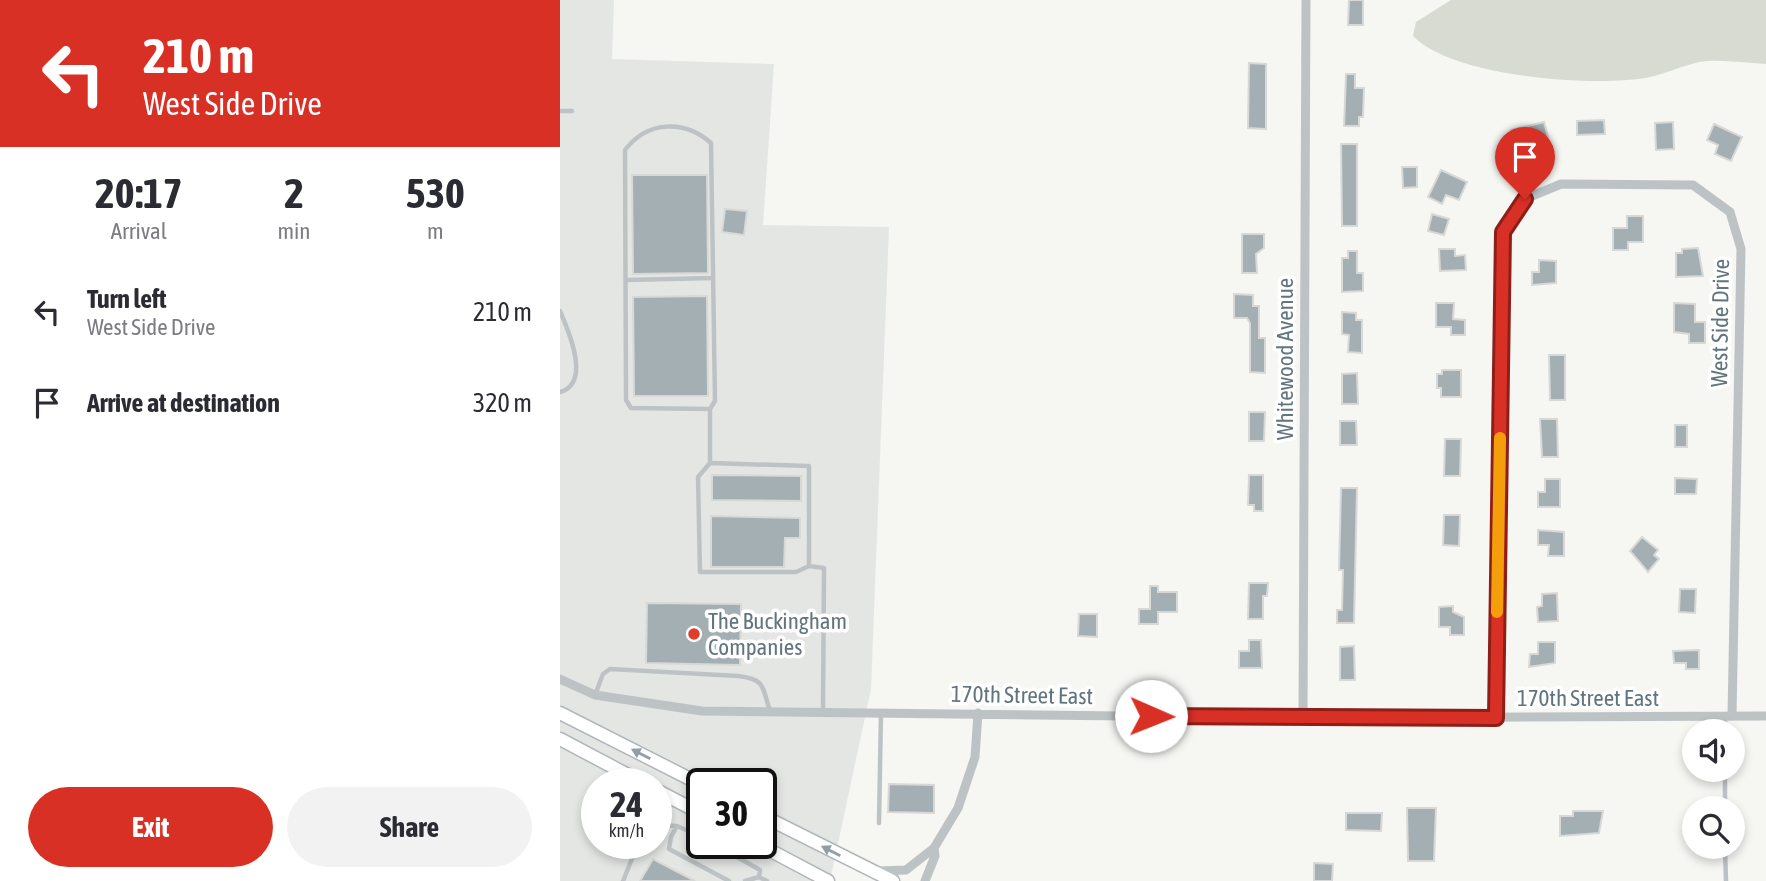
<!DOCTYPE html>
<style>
body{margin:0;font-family:"Asap Condensed",sans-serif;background:#f2f2f3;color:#2b2b33;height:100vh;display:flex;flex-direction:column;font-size:26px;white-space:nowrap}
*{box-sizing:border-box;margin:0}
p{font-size:23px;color:#7c7c81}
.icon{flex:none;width:38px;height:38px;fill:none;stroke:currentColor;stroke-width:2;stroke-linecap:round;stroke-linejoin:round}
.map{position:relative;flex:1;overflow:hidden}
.details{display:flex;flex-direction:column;background:#fff;width:560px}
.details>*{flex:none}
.guide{background:#d93025;color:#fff;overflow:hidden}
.fabs{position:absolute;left:1122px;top:719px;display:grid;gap:14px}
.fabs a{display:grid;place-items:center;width:63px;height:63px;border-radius:50%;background:#fff;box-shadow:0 4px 10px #0003;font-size:35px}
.speed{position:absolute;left:21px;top:768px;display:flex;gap:14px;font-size:35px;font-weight:700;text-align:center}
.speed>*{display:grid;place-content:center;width:91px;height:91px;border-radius:50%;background:#fff;box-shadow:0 4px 10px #0003;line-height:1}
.speed small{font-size:18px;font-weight:400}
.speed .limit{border:4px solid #111;border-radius:10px;background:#fff;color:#111}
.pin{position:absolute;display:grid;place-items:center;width:60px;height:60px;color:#fff;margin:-72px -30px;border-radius:50% 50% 50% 0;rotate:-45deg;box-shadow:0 0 7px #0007}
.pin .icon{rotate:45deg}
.me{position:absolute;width:77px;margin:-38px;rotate:91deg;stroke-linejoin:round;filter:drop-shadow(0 0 5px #0008)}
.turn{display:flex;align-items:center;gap:24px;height:147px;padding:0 28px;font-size:32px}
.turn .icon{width:91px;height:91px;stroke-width:2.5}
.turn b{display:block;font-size:49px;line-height:60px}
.eta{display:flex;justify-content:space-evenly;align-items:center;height:119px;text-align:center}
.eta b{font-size:42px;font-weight:700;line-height:49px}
.action{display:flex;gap:14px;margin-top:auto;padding:14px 28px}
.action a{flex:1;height:80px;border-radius:42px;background:#d93025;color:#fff;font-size:28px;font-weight:700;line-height:80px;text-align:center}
.action a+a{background:#f2f2f3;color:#2b2b33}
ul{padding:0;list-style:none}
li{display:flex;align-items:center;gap:21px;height:91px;padding:0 28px}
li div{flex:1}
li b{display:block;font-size:26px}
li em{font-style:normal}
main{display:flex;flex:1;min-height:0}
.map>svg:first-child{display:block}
</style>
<main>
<section class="details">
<div class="guide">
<div class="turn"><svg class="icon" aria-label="left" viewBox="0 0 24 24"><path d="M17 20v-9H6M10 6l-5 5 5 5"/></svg><div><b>210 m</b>West Side Drive</div></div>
</div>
<div class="eta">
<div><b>20:17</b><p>Arrival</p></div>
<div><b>2</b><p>min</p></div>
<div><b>530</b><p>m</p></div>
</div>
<ul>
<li><svg class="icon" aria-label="left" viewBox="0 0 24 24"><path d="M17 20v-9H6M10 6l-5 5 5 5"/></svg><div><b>Turn left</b><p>West Side Drive</p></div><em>210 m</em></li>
<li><svg class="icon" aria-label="arrive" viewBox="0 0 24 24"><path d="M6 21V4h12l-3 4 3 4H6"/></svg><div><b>Arrive at destination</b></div><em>320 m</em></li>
</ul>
<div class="action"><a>Exit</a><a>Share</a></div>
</section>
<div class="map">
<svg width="1206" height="881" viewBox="0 0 1206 881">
<rect width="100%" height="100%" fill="#f6f6f3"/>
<!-- built -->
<path fill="#e4e6e4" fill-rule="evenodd" d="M 0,0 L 54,0 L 52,59 L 214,64 L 203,225 L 329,227 L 311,689 L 270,881 L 0,881 ZM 37,784 L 96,784 L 96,844 L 37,844 ZM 142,784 L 201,784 L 201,844 L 142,844 Z"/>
<!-- green -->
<path fill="#d7dbd2" d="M 891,0 L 1206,0 L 1206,64 C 1187,63 1166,60 1147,61 C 1127,63 1109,73 1090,77 C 1036,88 892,77 853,36 L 856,22 Z"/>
<!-- building -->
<path fill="#a4afb3" stroke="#d8d8d6" stroke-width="2" d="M 789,0 L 803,0 L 803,25 L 788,25 Z
M 689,63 L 706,64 L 706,129 L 688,128 Z
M 786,74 L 795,74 L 795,88 L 804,88 L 803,117 L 799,117 L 799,126 L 784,126 Z
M 1044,120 L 1045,134 L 1017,135 L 1017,121 Z
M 984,122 L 988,137 L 970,141 L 972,150 L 957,153 L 951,130 Z
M 1113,122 L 1114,149 L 1096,150 L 1095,123 Z
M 1154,124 L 1182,137 L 1171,161 L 1155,154 L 1158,145 L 1147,140 Z
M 781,144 L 797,144 L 797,226 L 782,226 Z
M 842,167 L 857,167 L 857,187 L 843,188 Z
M 881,170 L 907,182 L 899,200 L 886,195 L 882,204 L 868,197 Z
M 72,175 L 147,175 L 148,273 L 73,274 Z
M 165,209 L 187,211 L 184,235 L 162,232 Z
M 872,214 L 889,219 L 884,235 L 868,231 Z
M 1067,216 L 1083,216 L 1083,242 L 1068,242 L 1068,250 L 1053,250 L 1053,228 L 1067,228 Z
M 682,234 L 704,234 L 704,248 L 696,254 L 697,273 L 682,273 Z
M 1138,248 L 1143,276 L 1116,277 L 1116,253 L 1122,253 L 1122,249 Z
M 879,249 L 895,249 L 895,256 L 905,255 L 906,270 L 880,271 Z
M 788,251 L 797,251 L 797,273 L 803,273 L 803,291 L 782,292 L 782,258 L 788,258 Z
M 979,260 L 996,261 L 996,283 L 972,285 L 972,272 L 979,272 Z
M 674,294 L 693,295 L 693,306 L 699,306 L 699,338 L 705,338 L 705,373 L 690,372 L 690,323 L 687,318 L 674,318 Z
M 147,296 L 148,396 L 74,396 L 73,297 Z
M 876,303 L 894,303 L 893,319 L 905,320 L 905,335 L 891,335 L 891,327 L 876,327 Z
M 1114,303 L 1135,304 L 1135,322 L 1145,322 L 1145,343 L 1129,343 L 1129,334 L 1114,332 Z
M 782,312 L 796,313 L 796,320 L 802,320 L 802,353 L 788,352 L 789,335 L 782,334 Z
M 989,355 L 1005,355 L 1005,400 L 990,400 Z
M 882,370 L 901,370 L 901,397 L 881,397 L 881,388 L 877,388 L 877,374 L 882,374 Z
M 797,373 L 798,404 L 782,404 L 782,374 Z
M 689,412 L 705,412 L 704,441 L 689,441 Z
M 980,419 L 997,419 L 998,457 L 982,457 Z
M 780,421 L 796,421 L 797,445 L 780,445 Z
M 1115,425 L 1127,425 L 1127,447 L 1115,447 Z
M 885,439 L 901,439 L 900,476 L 884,476 Z
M 152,475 L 241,476 L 241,501 L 152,500 Z
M 689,475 L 703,475 L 703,511 L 694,511 L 694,505 L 688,505 Z
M 1115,478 L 1137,479 L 1136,494 L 1115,494 Z
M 985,479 L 1000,479 L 1000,507 L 978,507 L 978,492 L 985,492 Z
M 781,488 L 797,488 L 794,623 L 777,623 L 777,610 L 782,610 L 783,570 L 779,570 Z
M 884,515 L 900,515 L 899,546 L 883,545 Z
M 151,516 L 240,518 L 240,538 L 225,538 L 224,567 L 151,567 Z
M 978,530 L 1004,532 L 1004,556 L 988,556 L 989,545 L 978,545 Z
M 1082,537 L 1098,550 L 1094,555 L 1099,559 L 1088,572 L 1070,551 Z
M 689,583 L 708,583 L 707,596 L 703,596 L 703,619 L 688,619 Z
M 590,586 L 598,586 L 598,592 L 617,592 L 617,612 L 598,612 L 598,624 L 579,624 L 579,609 L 590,609 Z
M 1120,589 L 1136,589 L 1135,613 L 1119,612 Z
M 997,593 L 998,621 L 978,622 L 977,607 L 982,606 L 982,594 Z
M 87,603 L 181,604 L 180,665 L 86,663 Z
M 893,606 L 893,612 L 904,617 L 904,635 L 890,635 L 890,627 L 879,627 L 879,607 Z
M 519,614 L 537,614 L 537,637 L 518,636 Z
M 689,640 L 701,640 L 702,668 L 679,668 L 679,651 L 689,651 Z
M 978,642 L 995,642 L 995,663 L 969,667 L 970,654 L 978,654 Z
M 794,646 L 795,680 L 780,680 L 780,647 Z
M 1139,650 L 1139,669 L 1126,669 L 1126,663 L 1114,663 L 1113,651 Z
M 329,784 L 374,785 L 374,813 L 328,812 Z
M 847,808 L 876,808 L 874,861 L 848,861 Z
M 1013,811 L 1043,811 L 1039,833 L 1000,836 L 1000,816 L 1013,816 Z
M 786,813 L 822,813 L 821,831 L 786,830 Z
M 93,859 L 135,881 L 80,881 Z
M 754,863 L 773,864 L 772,881 L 754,881 Z"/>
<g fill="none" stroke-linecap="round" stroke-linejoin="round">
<!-- secondary casing -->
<g stroke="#b0b7ba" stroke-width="15">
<path id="secondary" d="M 0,713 L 142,785
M 0,739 L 85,784
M 96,790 L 142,814
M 201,815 L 333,881
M 198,844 L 268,881"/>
</g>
<!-- lane -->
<path stroke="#bdc3c5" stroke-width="4.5" d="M 0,111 L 12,111
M 66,280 L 153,278
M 0,311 C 8,330 32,383 0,392
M 150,409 L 71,408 L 66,400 L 65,150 C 87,121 124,119 151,143 L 155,401 L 150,409 L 150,463 L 249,466 L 249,566 L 264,568 L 263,710
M 150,463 L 138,477 L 140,572 L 236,572 L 249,566
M 35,695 L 43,674 L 50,669 L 178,676 C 205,679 202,686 210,711
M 1165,732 L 1165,717
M 1165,808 L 1165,770
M 319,823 L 321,712
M 96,825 L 117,826
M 142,837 L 117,826 L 111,837 L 109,849 L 169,881
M 154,844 L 200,870 L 199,877
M 1165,847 L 1166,881
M 63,881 L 78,844
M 185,881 L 199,877 L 207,881"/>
<!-- street -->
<path stroke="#bdc3c5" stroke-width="9" d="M 0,679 L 35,695 L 142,711 L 743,718 L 1206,716
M 743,718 L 746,0
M 936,718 L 943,232 L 965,199 L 1001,184 L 1133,185 L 1170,212 L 1181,249 L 1172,716
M 318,871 L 346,870 L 374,848 L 398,808 L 415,757 L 418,713
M 365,881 L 375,856 L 374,848"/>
<!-- secondary -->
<use href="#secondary" stroke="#fff" stroke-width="12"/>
</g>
<!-- one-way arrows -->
<defs><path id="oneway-solid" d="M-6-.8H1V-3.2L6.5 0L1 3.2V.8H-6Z" transform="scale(1.75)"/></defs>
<g fill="#919ea4">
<use href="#oneway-solid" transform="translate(81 754) rotate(-153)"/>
<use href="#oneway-solid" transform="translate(271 851) rotate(-153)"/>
</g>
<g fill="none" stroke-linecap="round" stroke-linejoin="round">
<!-- route casing -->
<g stroke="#8d1f18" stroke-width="18">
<path id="route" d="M 591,716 L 936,718 L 943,232 L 965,199"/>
</g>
<!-- route -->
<use href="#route" stroke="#d93025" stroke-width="12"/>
<!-- slow -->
<path stroke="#f59e0b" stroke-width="12" d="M 937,612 L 940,438"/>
</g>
<!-- markers -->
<circle fill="#de3e2c" stroke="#fff" stroke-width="2.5" cx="134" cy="634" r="7"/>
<g text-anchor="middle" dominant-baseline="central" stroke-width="7" stroke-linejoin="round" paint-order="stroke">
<!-- street labels -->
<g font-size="23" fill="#62757d" stroke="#fff">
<text transform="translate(1160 323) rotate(-89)">West Side Drive</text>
<text transform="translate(725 359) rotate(-90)">Whitewood Avenue</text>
<text transform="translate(462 695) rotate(1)">170th Street East</text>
<text x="1028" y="698">170th Street East</text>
</g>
<!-- poi labels -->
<g font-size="23" fill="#62757d" stroke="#fff" text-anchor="start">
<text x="148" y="621">The Buckingham<tspan x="148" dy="26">Companies</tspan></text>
</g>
</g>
</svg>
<div class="fabs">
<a><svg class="icon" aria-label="sound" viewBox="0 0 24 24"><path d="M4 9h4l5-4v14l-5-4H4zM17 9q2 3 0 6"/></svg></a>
<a><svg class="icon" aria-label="search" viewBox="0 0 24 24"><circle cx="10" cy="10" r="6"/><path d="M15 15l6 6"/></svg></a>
</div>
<div class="speed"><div>24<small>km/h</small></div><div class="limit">30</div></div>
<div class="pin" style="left:965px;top:199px;background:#d93025"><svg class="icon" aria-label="arrive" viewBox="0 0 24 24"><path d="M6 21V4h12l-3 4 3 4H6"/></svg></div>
<svg class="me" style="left:591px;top:716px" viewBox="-20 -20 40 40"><circle r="19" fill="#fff"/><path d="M0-13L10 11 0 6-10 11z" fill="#d93025"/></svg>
</div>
</main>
